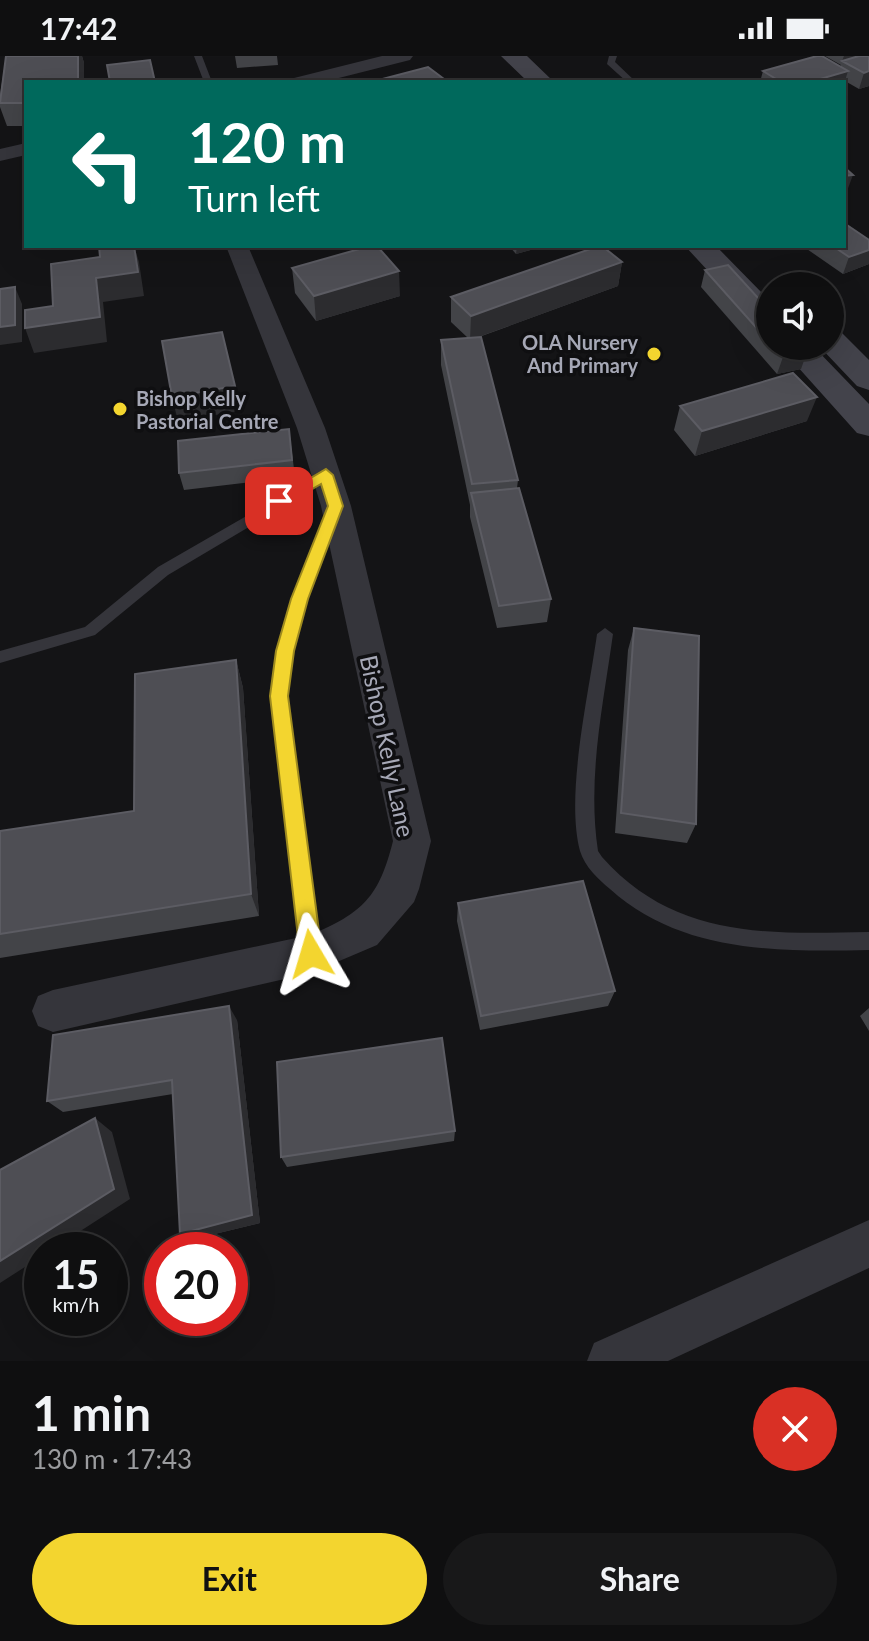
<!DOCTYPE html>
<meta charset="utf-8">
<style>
body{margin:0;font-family:Lato,sans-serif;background:#181819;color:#f1f3f6;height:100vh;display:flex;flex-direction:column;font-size:30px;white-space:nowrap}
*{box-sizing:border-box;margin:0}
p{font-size:26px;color:#9b9c9f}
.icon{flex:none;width:44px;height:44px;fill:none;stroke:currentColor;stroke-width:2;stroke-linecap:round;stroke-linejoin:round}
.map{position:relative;height:1305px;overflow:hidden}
.side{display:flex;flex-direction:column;background:#0f0f10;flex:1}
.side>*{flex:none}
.top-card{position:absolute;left:24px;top:24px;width:822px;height:168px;border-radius:0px;box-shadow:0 8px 32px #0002,0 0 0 2px #2f2f30;background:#00695c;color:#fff;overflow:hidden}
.fabs{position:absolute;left:756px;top:216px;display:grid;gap:16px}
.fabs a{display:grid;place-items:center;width:88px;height:88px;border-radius:50%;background:#0f0f10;box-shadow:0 8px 32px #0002,0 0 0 2px #2f2f30;font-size:40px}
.speed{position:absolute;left:24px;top:1176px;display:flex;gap:16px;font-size:40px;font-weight:700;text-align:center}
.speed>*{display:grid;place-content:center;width:104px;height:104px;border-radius:50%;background:#0f0f10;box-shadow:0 8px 32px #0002,0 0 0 2px #2f2f30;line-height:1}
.speed small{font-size:20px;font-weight:400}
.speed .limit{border:12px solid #d22;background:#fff;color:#111}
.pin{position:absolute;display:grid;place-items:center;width:68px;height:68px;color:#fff;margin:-34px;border-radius:16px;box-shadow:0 4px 12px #0006}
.me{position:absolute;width:88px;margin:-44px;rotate:353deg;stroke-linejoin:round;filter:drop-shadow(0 0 6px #0008)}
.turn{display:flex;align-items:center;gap:28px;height:168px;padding:0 32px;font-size:36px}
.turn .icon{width:104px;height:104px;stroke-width:2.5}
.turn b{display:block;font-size:56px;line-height:68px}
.round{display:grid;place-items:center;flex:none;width:84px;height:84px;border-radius:42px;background:#181819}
.summary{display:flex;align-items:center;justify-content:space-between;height:136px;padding:0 32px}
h1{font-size:48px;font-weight:700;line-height:60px}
.button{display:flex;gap:16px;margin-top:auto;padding:16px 32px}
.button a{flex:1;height:92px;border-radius:48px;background:#f3d52f;color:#111;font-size:32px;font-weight:700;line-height:92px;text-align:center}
.button a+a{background:#181819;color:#f1f3f6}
.status{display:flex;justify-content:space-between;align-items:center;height:56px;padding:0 40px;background:#0f0f10;direction:ltr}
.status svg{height:22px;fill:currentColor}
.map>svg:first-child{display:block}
</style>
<div class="status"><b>17:42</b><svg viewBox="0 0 49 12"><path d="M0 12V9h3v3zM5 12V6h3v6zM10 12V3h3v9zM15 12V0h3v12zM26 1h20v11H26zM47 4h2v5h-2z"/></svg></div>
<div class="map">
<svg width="869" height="1305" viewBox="0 0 869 1305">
<rect width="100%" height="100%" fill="#141416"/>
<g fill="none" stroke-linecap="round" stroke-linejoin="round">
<!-- lane -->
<path fill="#35353b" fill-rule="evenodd" d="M 194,0 L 202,0 L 212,26 L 204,26 Z
M 609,0 L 617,0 L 615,6 L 636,26 L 627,26 L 607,8 Z
M 326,414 L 333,419 L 331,422 L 168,519 L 95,579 L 0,607 L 0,595 L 85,571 L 158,511 Z
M 334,450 L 341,455 L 306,543 L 293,595 L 287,640 L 320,898 L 318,904 L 311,907 L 304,904 L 302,898 L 271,640 L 277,595 L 292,543 L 327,455 Z
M 605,572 L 613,578 C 603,650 587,722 598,795 L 602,801 C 675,883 767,878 869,876 L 869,894 C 778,896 681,897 610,833 C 598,823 585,811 580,795 C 565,739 589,637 597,578 Z"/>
<!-- street -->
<path fill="#35353b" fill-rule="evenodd" d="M 382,0 L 413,0 L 410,4 L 323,26 L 292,26 L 294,22 Z
M 26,87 L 26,99 L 0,105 L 0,93 Z
M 226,190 L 248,190 L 325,372 L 351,450 L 431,785 L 419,833 L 414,846 L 377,889 L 311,917 L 53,976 L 38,970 L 32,955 L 38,940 L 53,934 L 310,879 C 363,857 379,841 393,785 L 321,450 L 297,372 Z
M 869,1164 L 869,1212 L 668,1305 L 587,1305 L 594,1287 Z"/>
<!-- secondary -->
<path fill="#43434b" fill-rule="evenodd" d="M 501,0 L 527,0 L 554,26 L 528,26 Z
M 685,190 L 716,190 L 770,245 L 770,273 L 759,270 Z
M 830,273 L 841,276 L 869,304 L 869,334 L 857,330 L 819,290 L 830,290 Z
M 779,290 L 813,290 L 869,348 L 869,380 L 857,377 Z"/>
</g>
<!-- wall -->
<path fill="#434448" d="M 6,0 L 82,0 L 84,7 L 84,26 L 26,26 L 26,70 L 7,70 L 0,51 L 0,39 Z
M 235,0 L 277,0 L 278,9 L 237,12 Z
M 825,0 L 869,0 L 869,30 L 859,33 L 845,25 L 844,28 L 844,26 L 760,26 L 763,15 L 840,11 L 841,9 Z
M 869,184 L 869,208 L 843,218 L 804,191 L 804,190 L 844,190 Z
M 509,190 L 545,190 L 516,198 Z
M 622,206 L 618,230 L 479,281 L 518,424 L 517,432 L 551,543 L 547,566 L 497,572 L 470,461 L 470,449 L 441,309 L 441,284 L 468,282 L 451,266 L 451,241 Z
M 292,212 L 400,240 L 316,265 L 295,237 Z
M 705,214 L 770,255 L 770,290 L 802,290 L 807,296 L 801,313 L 777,318 L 701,231 Z
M 680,350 L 807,365 L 695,400 L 674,374 Z
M 289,373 L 295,421 L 184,434 L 179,417 Z
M 634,572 L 696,768 L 687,787 L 615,777 L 628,594 Z
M 236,604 L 243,632 L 259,860 L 0,902 L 0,775 L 134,755 Z
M 458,847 L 615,935 L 608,950 L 480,974 L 457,865 Z
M 869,952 L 869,975 L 860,960 Z
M 237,964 L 260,1167 L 190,1184 L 180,1178 L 173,1038 L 63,1056 L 47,1045 Z
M 455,1075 L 454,1085 L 287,1111 L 281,1101 Z"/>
<!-- shaded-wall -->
<path fill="#2c2c2f" d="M 78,0 L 82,0 L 84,7 L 84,26 L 78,26 Z
M 844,0 L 869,0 L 842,5 Z
M 848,15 L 844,28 L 844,26 L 810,26 Z
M 869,15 L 869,30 L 859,33 L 864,17 Z
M 853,119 L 847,135 L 844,136 L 844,120 Z
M 134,190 L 139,206 L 144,240 L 103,246 L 107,286 L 34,297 L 25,272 L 96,222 Z
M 517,190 L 545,190 L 516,198 Z
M 869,194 L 869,208 L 843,218 L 849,201 Z
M 622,206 L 618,230 L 470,284 L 471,260 Z
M 399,215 L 400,240 L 316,265 L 314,240 Z
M 15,231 L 22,248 L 22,286 L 0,289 L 0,271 Z
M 807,296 L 801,313 L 777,318 L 783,301 Z
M 235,330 L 240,355 L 178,365 L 172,341 Z
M 817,341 L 807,365 L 695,400 L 702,375 Z
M 236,604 L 243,632 L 259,860 L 251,838 Z
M 229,950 L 237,964 L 260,1167 L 190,1184 L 180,1178 Z
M 95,1062 L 112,1076 L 130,1143 L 51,1194 L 42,1194 L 42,1200 L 0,1227 L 0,1205 Z"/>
<!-- building -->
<path fill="#4e4e54" stroke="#5c5c63" stroke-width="2" d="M 6,0 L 78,0 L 78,26 L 26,26 L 26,47 L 0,47 Z
M 817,0 L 822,0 L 848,15 L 810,26 L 781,26 L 763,15 Z
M 859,0 L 869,0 L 869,15 L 864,17 L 842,5 Z
M 150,4 L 155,26 L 110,26 L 107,9 Z
M 428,11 L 448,26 L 371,26 Z
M 844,111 L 853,119 L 844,120 Z
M 844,167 L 869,184 L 869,194 L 849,201 L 833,190 L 844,190 Z
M 99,190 L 134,190 L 138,216 L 96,222 L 100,261 L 25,272 L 25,254 L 53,250 L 51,208 L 100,201 Z
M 370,190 L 377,190 L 399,215 L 314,240 L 292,212 Z
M 599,190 L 602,190 L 622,206 L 471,260 L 451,241 Z
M 728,209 L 770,255 L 770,287 L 705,214 Z
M 15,231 L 15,269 L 0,271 L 0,233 Z
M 222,276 L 235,330 L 172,341 L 162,285 Z
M 481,281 L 518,424 L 472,428 L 441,284 Z
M 773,290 L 802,290 L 807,296 L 783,301 Z
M 793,317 L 817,341 L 702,375 L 680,350 Z
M 289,373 L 292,404 L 179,417 L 178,385 Z
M 519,432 L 551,543 L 499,550 L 471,437 Z
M 634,572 L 699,580 L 696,768 L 621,757 Z
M 236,604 L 251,838 L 0,878 L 0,775 L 134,755 L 135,618 Z
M 583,825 L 615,935 L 481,960 L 458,847 Z
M 229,950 L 252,1159 L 180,1178 L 172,1024 L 47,1045 L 53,979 Z
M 442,982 L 455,1075 L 281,1101 L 277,1006 Z
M 95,1062 L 114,1133 L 0,1205 L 0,1114 Z"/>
<!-- route -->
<path fill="#f3d52f" stroke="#9e8a1f" stroke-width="2" d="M 326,413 L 333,419 L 343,450 L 308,543 L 294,595 L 288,640 L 322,898 L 319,906 L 311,909 L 303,906 L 300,898 L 270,640 L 276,595 L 291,543 L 328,450 L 321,428 L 285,449 L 274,449 L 272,445 Z"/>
<!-- markers -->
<g fill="#f3d52f" stroke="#0f0f11" stroke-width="3">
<circle cx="654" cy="298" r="8"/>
<circle cx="120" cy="353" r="8"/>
</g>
<g text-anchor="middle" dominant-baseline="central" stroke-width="7" stroke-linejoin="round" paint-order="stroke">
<!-- far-poi labels -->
<g font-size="20" font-weight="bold" fill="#a6a8b6" stroke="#0f0f11" text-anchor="end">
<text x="638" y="286">OLA Nursery<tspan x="638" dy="23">And Primary</tspan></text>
<text x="136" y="342" text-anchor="start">Bishop Kelly<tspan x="136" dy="23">Pastorial Centre</tspan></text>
</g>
<!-- street labels -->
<g font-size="24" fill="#a6a8b6" stroke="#0f0f11">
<text transform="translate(388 690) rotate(78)">Bishop Kelly Lane</text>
</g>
</g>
</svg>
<div class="fabs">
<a><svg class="icon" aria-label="sound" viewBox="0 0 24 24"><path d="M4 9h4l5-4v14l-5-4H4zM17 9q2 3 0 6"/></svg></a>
</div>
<div class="speed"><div>15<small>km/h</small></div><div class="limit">20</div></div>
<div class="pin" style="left:279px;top:445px;background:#d93025"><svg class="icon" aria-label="arrive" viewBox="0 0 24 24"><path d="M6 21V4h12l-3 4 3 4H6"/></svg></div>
<svg class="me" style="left:311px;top:898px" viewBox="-20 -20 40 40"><path d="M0-17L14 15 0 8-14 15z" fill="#f3d52f" stroke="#fff" stroke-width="4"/></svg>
<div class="top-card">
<div class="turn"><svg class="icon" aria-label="left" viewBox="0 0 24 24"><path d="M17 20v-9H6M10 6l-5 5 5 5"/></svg><div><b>120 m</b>Turn left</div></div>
</div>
</div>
<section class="side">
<div class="summary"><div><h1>1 min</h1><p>130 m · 17:43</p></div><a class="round" style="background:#d93025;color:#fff"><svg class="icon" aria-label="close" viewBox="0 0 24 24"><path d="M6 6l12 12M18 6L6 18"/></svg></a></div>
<div class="button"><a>Exit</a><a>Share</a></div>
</section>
